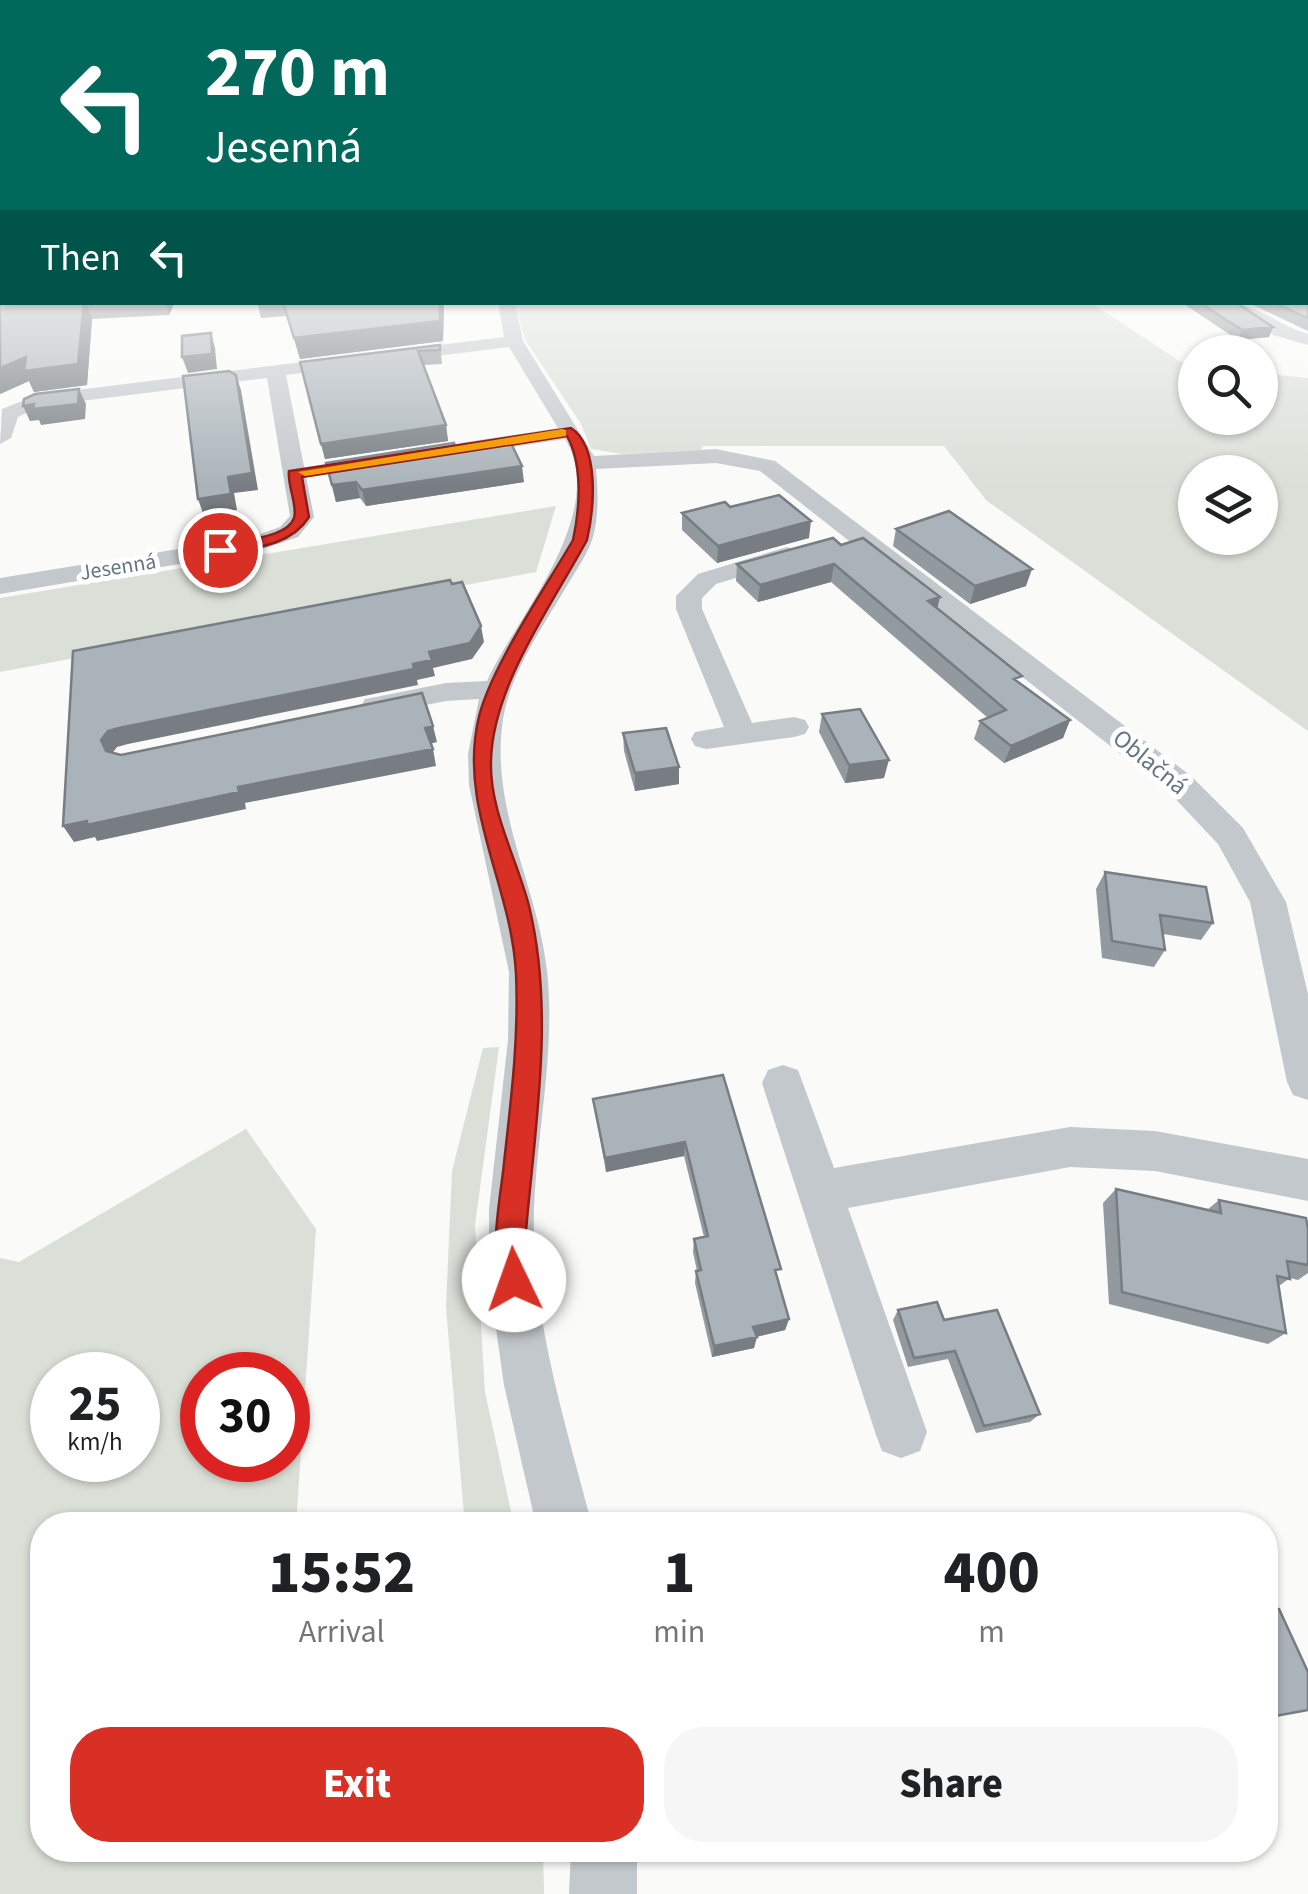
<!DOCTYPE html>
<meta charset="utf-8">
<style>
body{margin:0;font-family:"Source Sans 3",sans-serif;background:#f6f6f6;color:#202124;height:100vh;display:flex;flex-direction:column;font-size:38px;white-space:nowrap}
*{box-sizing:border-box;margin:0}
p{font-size:32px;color:#757577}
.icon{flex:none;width:55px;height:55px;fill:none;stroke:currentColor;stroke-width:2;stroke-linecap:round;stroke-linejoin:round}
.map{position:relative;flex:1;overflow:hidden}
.drawer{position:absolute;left:30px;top:1512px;width:1248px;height:350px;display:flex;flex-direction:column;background:#fff;border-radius:40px;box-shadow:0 2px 8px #0004}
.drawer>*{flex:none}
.guide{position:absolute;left:0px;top:0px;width:1310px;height:305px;box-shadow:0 2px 8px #0004;background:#00695c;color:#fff;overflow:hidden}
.tools{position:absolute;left:1178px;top:335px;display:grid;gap:20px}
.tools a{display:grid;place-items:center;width:100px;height:100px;border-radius:50%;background:#fff;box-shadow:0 2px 8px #0004;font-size:50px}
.speed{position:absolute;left:30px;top:1352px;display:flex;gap:20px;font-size:50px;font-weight:700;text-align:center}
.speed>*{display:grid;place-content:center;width:130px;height:130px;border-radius:50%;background:#fff;box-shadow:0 2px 8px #0004;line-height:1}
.speed small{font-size:25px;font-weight:400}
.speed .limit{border:15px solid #d22;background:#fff;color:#111}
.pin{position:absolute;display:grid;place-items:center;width:85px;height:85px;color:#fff;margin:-42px;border:5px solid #fff;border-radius:50%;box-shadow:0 2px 10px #0007}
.me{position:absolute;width:110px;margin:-55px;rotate:357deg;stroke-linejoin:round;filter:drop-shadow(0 0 8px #0008)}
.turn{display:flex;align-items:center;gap:35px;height:210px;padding:0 40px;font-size:45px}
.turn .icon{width:130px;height:130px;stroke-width:2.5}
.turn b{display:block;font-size:70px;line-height:85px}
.then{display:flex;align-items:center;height:95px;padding:0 40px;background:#0003;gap:20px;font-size:38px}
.eta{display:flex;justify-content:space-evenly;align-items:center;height:170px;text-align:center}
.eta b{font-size:60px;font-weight:800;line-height:70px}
.action{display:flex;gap:20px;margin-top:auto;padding:20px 40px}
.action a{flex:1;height:115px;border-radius:40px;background:#d93025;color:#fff;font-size:40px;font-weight:800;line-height:115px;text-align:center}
.action a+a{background:#f6f6f6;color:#202124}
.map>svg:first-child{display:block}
</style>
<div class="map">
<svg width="1308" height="1894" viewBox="0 0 1308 1894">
<rect width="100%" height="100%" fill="#fafaf8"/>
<!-- green -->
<path fill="#dadfd7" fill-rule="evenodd" d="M 515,303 L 1091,303 L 1184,364 L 1195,365 L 1195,418 L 1260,418 L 1260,373 L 1308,378 L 1308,731 L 986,500 L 944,446 L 703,446 L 701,450 L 622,454 L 591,449 L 581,424 L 525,340 ZM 1195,472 L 1260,472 L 1260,538 L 1195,538 Z
M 556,506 L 536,572 L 0,672 L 0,598 Z
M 499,1047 L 475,1225 L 485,1392 L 514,1525 L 465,1525 L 446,1308 L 452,1171 L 483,1048 Z
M 246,1129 L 316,1229 L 296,1525 L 42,1525 L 42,1850 L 543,1850 L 544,1894 L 0,1894 L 0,1258 L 19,1262 ZM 138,1375 L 138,1460 L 52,1460 L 52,1375 ZM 288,1375 L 288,1460 L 202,1460 L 202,1375 Z"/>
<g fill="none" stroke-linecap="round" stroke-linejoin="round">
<!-- minor -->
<path fill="#c3c8cc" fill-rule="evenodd" d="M 498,302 L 515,302 L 523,341 L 594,456 L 716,449 L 775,461 L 1191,776 L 1243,828 L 1286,902 L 1308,994 L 1308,1100 L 1293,1095 L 1287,1082 L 1250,902 L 1218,844 L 1169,792 L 760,471 L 716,463 L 596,469 C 598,491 599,515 593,537 C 588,553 577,569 568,584 C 543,627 507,676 502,727 C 492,813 538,888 547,971 C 557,1062 531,1152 534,1243 C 538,1339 568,1433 592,1525 L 536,1525 L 504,1385 L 489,1279 L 489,1209 L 508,1040 L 509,972 L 469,785 L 468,754 L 479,699 L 446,701 L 376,715 L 365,713 L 361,706 L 365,699 L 376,697 L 446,683 L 487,681 C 516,617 610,513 565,439 L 460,455 L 449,449 L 460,443 L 558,428 L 509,347 L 286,375 L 314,517 L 298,537 L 257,551 L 0,594 L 0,578 L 252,537 L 280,527 L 290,516 L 267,378 L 41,406 L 18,417 L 11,438 L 0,444 L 2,409 L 37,395 L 504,337 Z
M 1222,302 C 1254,302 1278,325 1308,334 L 1308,345 L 1273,335 Z
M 787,547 L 796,550 L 800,555 L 796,560 L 716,584 L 702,598 L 702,609 L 752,723 L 794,717 L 805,720 L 809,727 L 805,734 L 794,737 L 706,749 L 695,746 L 691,739 L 695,732 L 724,727 L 676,609 L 676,596 L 698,574 Z
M 783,1065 L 798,1070 L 834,1168 L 1070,1127 L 1155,1131 L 1308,1159 L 1308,1201 L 1155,1171 L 1070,1167 L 848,1208 L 927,1432 L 920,1451 L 901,1458 L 882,1451 L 875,1432 L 762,1083 L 768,1070 Z
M 571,1850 L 637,1850 L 637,1894 L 569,1894 Z"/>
</g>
<!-- wall -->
<path fill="#929a9f" d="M 0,223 L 2,302 L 175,302 L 169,315 L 92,319 L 87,385 L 34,392 L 29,381 L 0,394 Z
M 1308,294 L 1308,331 L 1247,302 L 1308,302 Z
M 257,302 L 444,302 L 443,341 L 300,359 L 287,316 L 261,318 Z
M 1181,302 L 1235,302 L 1273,327 L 1269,337 L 1238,340 Z
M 440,345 L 442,364 L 424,365 L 446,425 L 448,441 L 325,459 L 300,362 Z
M 455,446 L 524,482 L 366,506 L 360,498 L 336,502 L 326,463 Z
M 730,507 L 809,538 L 717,563 L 682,530 L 682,513 Z
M 896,529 L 1026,586 L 970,604 L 893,546 Z
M 841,545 L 937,608 L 1020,683 L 1070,720 L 1063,738 L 1004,763 L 974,739 L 980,721 L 988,718 L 831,582 L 758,602 L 736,581 L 737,564 Z
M 822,714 L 884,778 L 845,783 L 819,732 Z
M 623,733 L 679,784 L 635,791 L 624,751 Z
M 1105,872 L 1213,923 L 1201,940 L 1163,934 L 1165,950 L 1154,967 L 1102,958 L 1096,889 Z
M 723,1075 L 789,1319 L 785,1330 L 756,1337 L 754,1348 L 712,1357 L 695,1283 L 696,1271 L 697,1271 L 693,1252 L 694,1239 L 704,1237 L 684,1156 L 606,1172 L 593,1099 Z
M 1116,1189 L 1207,1210 L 1219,1200 L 1308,1228 L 1308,1273 L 1298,1280 L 1290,1278 L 1279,1286 L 1286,1333 L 1268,1344 L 1109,1304 L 1103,1203 Z
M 898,1310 L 944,1320 L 1040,1414 L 1030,1422 L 976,1433 L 948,1359 L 908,1367 L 893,1320 Z"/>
<!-- shaded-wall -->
<path fill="#777d82" d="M 84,302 L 86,302 L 92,319 L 87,385 L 34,392 L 29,381 L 0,394 L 0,368 Z
M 165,302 L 175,302 L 169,315 Z
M 440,302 L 444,302 L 443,341 L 300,359 L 294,338 Z
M 1273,327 L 1269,337 L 1238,340 L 1242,330 Z
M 211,333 L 215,348 L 217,369 L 188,373 L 182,357 Z
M 236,375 L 241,390 L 258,490 L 234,493 L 237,510 L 204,516 L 198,499 L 228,477 Z
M 79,389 L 86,404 L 85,419 L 41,425 L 39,420 L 30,421 L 23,406 Z
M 446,425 L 448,441 L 325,459 L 321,444 Z
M 522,466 L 524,482 L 366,506 L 362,490 Z
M 356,482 L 360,498 L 336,502 L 332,485 Z
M 811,521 L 809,538 L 717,563 L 718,546 Z
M 834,564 L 831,582 L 758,602 L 760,585 Z
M 1032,569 L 1026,586 L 970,604 L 975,586 Z
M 940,597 L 936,614 L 928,601 Z
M 481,626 L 484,642 L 472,659 L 433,668 L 435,676 L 417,680 L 418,685 L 128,744 L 117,747 L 110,756 L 115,767 L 101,740 L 108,731 L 413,664 L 429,652 Z
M 1070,720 L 1063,738 L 1004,763 L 1011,746 Z
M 433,726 L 437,742 L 429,744 L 425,728 Z
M 433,749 L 436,766 L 245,803 L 246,809 L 97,841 L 95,837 L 74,842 L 63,826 L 238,787 Z
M 889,760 L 884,778 L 845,783 L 849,765 Z
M 679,767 L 679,784 L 635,791 L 635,773 Z
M 685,1142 L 684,1156 L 606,1172 L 605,1158 Z
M 789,1319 L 785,1330 L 751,1338 L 753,1327 Z
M 757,1337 L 754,1348 L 712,1357 L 714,1346 Z"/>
<!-- building -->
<path fill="#aab3b9" stroke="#777d82" stroke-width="2.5" d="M 0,223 L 2,223 L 2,302 L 84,302 L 78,364 L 24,371 L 26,357 L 0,368 L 0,288 L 2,288 L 0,285 Z
M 1308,294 L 1308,318 L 1272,302 L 1308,302 Z
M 283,302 L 440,302 L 440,321 L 294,338 Z
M 1199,302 L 1235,302 L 1273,327 L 1242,330 Z
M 211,333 L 212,354 L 182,357 L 182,336 Z
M 440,345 L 440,350 L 418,351 L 446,425 L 321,444 L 300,362 Z
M 229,371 L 236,375 L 252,473 L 228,477 L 231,494 L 198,499 L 183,376 Z
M 79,389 L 78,404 L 33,409 L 34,404 L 23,406 L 24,399 L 35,394 Z
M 509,439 L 522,466 L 362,490 L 356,482 L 332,485 L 326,463 L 454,443 L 455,446 Z
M 779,495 L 811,521 L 718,546 L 682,513 L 725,502 L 730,507 Z
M 949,511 L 1032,569 L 975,586 L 896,529 Z
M 833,538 L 841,545 L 863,538 L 940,597 L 928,601 L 1022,676 L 1014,679 L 1070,720 L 1011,746 L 980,721 L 1006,710 L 834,564 L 760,585 L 737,564 Z
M 450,580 L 452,584 L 462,582 L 481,626 L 470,643 L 429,652 L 432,660 L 413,664 L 414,669 L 119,728 L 108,731 L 101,740 L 106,751 L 121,755 L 422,693 L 433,726 L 425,728 L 433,749 L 238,787 L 239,792 L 87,825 L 87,821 L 63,826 L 73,651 Z
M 860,709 L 889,760 L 849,765 L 822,714 Z
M 666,728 L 679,767 L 635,773 L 623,733 Z
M 1105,872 L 1206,887 L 1213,923 L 1160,915 L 1165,950 L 1112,941 Z
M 723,1075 L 781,1269 L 775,1270 L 789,1319 L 753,1327 L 757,1337 L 714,1346 L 696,1271 L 701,1270 L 694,1239 L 708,1236 L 685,1142 L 605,1158 L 593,1099 Z
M 1116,1189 L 1221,1213 L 1219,1200 L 1306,1218 L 1308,1228 L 1308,1265 L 1287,1261 L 1290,1279 L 1277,1276 L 1286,1333 L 1122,1292 Z
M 937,1302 L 944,1320 L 997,1310 L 1040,1414 L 984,1426 L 955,1351 L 914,1358 L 898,1310 Z
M 1279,1609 L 1308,1672 L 1308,1710 L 1265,1718 L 1265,1611 Z"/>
<!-- sky -->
<linearGradient id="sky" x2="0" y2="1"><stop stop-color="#96bcdc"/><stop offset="0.46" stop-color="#fdfdfc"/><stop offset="1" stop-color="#fdfdfc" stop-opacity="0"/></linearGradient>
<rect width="1308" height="487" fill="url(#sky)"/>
<!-- route -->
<path fill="#d93025" stroke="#8d1f18" stroke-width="2.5" d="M 571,428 C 600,447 594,509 587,540 C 552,605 493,685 491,760 C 489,810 517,859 529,906 C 555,1012 535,1125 526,1231 C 524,1251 532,1272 524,1291 L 514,1295 L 503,1291 C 488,1253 500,1203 504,1163 C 511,1100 519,1037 516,974 C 512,887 459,809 478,721 C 488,671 546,587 573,540 C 580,508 583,465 567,436 L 302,477 L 309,517 C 290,547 252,548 220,554 L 213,550 C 230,539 286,541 294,518 C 298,506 287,485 289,471 Z"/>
<!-- slow -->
<path fill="#f59e0b" d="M 562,429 L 566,430 L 566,436 L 305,476 L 298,472 Z"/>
<g text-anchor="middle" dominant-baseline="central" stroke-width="10" stroke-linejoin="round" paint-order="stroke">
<!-- far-street labels -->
<g font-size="22" fill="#657683" stroke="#fff">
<text transform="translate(118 567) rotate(-9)">Jesenná</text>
</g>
<!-- street labels -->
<g font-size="25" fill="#657683" stroke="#fff">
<text transform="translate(1150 762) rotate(39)">Oblačná</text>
</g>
</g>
</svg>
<div class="tools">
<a><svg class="icon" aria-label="search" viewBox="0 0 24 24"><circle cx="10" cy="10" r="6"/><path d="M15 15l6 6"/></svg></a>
<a><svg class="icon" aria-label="layers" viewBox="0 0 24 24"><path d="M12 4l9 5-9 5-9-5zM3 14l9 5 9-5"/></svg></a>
</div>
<div class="speed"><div>25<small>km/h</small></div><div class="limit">30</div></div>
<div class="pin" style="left:220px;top:550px;background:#d93025"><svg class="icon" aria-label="arrive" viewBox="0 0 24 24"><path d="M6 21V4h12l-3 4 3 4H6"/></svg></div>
<svg class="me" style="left:514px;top:1280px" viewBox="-20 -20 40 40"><circle r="19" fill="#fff"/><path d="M0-13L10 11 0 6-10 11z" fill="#d93025"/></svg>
<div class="guide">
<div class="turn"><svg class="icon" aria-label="left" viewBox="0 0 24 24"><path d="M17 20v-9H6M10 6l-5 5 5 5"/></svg><div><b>270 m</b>Jesenná</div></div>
<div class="then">Then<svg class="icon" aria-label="left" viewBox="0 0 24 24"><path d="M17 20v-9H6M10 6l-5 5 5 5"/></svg></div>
</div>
<section class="drawer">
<div class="eta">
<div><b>15:52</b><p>Arrival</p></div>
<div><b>1</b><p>min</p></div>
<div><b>400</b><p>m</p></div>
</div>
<div class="action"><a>Exit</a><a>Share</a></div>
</section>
</div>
